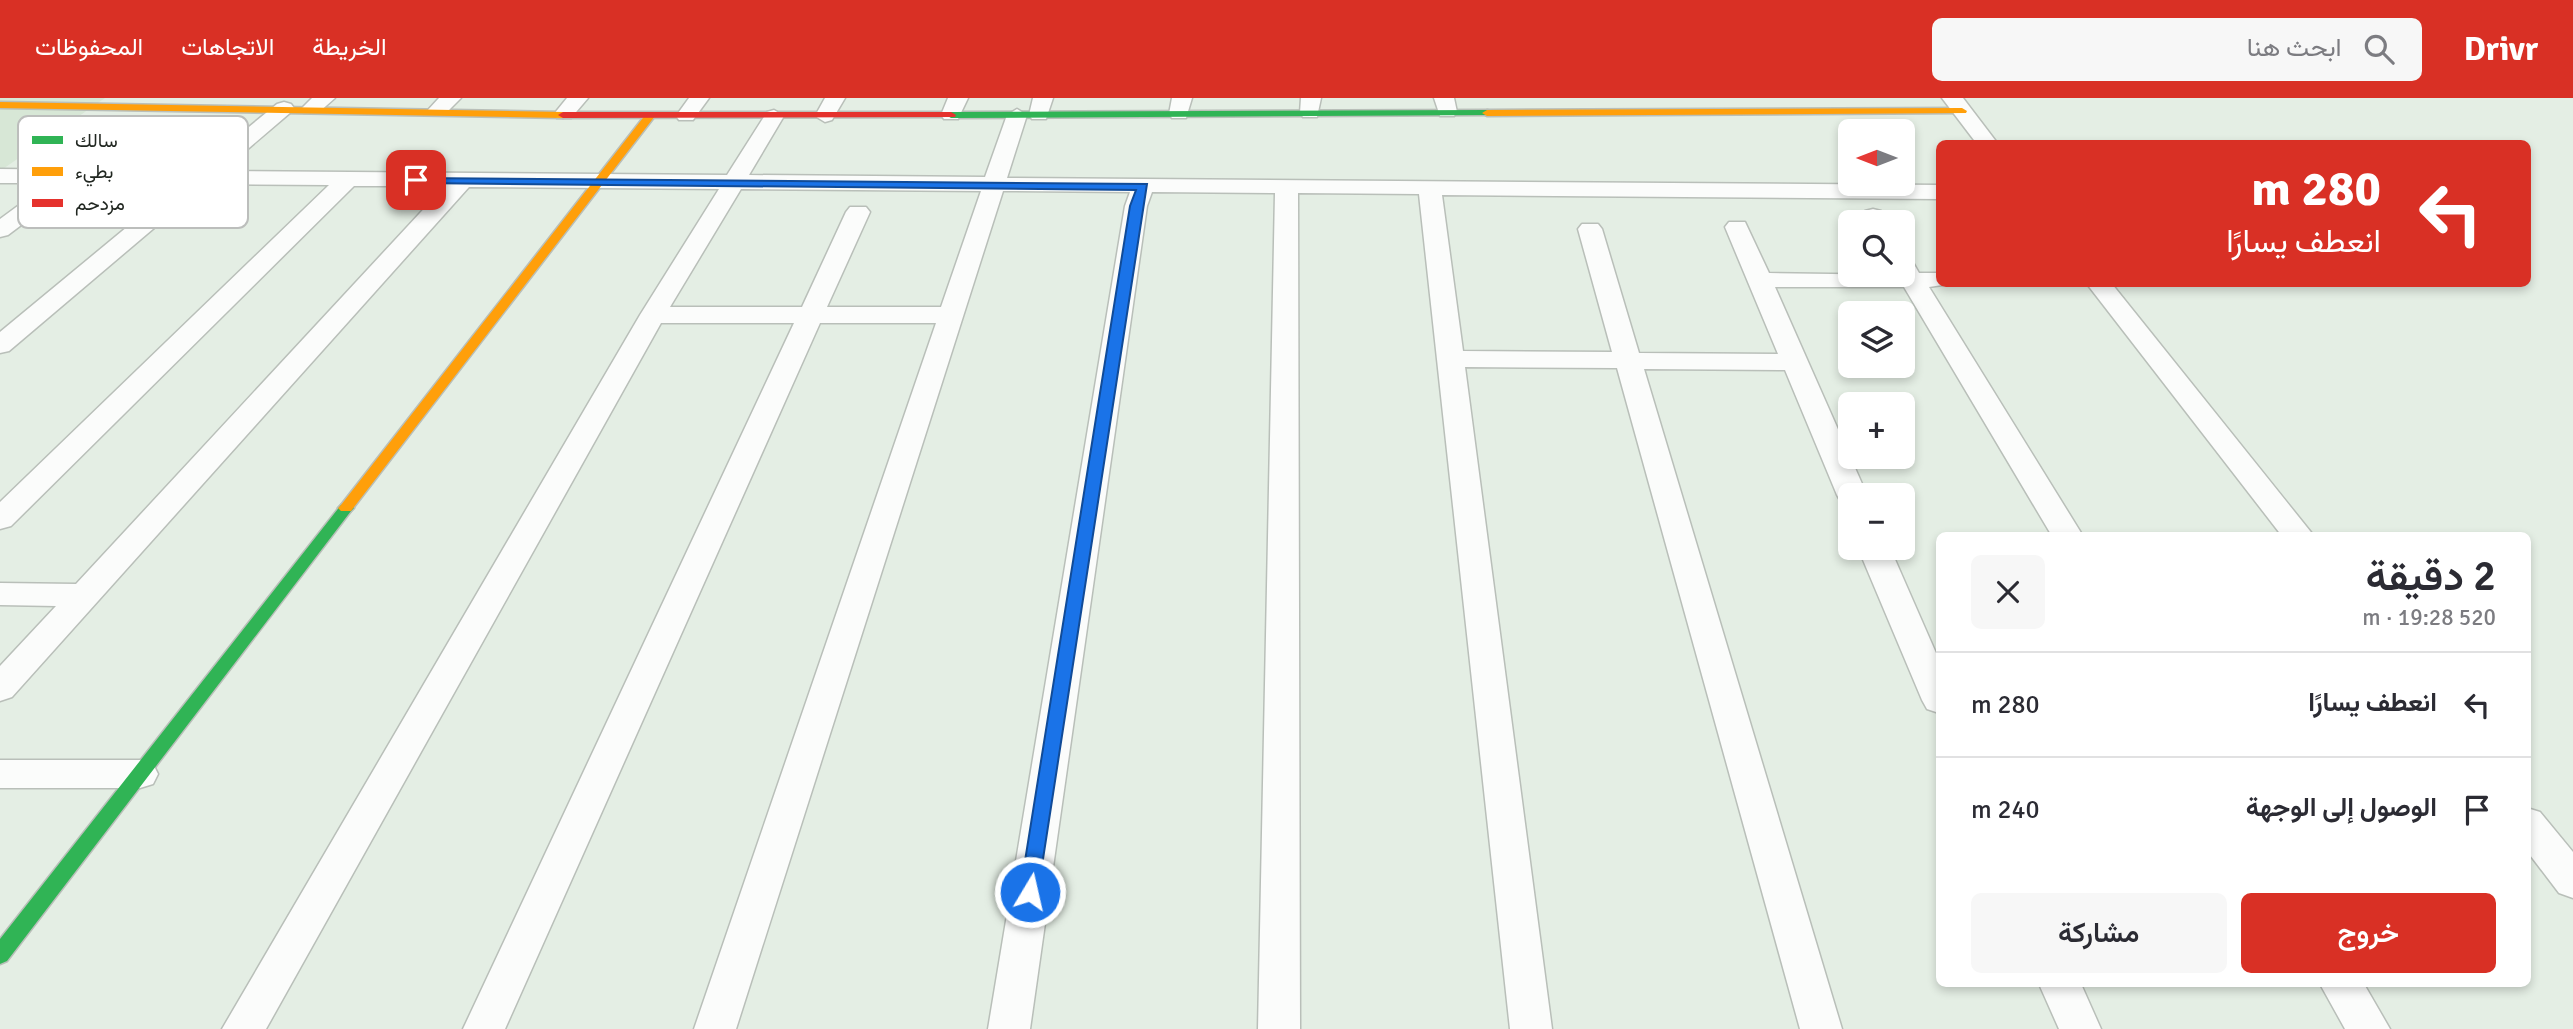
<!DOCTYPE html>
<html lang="ar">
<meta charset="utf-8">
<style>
body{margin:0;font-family:Signika,Vazirmatn,sans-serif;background:#f7f7f7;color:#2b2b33;direction:rtl;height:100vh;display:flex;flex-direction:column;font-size:26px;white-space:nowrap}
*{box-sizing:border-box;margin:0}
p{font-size:23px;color:#7c7c81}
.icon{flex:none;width:38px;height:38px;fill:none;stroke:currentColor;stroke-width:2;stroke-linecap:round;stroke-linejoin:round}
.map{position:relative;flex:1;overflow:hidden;direction:ltr}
.drawer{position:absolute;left:1936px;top:434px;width:595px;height:455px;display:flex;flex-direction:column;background:#fff;border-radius:10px;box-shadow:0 4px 10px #0003;direction:rtl}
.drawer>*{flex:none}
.banner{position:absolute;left:1936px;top:42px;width:595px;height:147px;border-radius:10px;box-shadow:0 4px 10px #0003;direction:rtl;background:#d93025;color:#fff;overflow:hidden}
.needle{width:46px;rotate:270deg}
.buttons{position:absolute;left:1838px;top:21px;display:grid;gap:14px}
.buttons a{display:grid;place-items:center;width:77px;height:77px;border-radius:10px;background:#fff;box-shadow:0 4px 10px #0003;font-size:35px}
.pin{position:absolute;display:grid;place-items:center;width:60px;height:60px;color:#fff;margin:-30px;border-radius:14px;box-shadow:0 4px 10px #0006}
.me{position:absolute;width:77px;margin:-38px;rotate:9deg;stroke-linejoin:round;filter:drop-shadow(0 0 5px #0008)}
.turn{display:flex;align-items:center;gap:24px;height:147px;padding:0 35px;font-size:32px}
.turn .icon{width:91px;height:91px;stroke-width:2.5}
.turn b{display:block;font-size:49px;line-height:60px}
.round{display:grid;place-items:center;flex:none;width:74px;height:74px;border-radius:10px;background:#f7f7f7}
.overview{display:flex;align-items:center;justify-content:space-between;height:119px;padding:0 35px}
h1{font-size:42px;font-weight:600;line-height:52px}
.primary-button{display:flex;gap:14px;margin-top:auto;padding:14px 35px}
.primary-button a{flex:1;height:80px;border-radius:10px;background:#d93025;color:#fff;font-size:28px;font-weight:600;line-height:80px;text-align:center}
.primary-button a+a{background:#f7f7f7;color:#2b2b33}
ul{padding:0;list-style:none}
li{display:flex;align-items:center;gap:21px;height:105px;padding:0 35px;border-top:2px solid #e1e1e2}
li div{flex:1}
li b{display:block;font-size:26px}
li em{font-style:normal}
header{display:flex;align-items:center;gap:42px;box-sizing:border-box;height:98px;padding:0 35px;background:#d93025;color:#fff}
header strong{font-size:33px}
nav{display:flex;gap:38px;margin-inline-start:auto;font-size:24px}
.search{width:490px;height:63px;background:#f7f7f7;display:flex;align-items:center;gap:18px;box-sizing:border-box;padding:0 24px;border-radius:10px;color:#7c7c81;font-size:26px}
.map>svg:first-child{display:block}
</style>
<header>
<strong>Drivr</strong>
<div class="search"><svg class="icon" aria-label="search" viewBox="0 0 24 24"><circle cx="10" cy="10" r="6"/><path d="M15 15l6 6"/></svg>ابحث هنا</div>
<nav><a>الخريطة</a><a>الاتجاهات</a><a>المحفوظات</a></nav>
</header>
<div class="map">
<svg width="2573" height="931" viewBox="0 0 2573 931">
<rect width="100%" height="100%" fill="#e4eee4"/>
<!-- built -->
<path fill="#d7e7d6" d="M 0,0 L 105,0 L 0,73 Z"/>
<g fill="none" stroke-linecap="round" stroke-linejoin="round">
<!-- street casing -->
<g stroke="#b9bfb9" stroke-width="3">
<path id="street" d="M 312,0 L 335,0 L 318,15 L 304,15 L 301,11 Z
M 439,0 L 461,0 L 444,17 L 430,17 L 427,13 Z
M 567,0 L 588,0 L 571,20 L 557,20 L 554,16 Z
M 689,0 L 709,0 L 693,22 L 679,22 L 676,18 Z
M 825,0 L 845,0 L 832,22 L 825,24 L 815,18 Z
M 948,0 L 968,0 L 958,21 L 944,21 L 941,17 Z
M 1033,0 L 1053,0 L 1046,21 L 1032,21 L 1029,17 Z
M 1172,0 L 1192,0 L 1186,20 L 1172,20 L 1169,16 Z
M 1301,0 L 1321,0 L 1317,19 L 1303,19 L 1300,15 Z
M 1434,0 L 1454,0 L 1457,14 L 1454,18 L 1440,18 Z
M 1942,0 L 1963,0 L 1998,46 L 1977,46 Z
M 284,4 L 291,6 L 294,10 L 291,14 L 222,73 L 727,77 L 767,14 L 774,12 L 784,18 L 749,77 L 985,79 L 1007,17 L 1017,11 L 1027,17 L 1007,80 L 1939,87 L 1939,101 L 1442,97 L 1463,253 L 1612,254 L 1578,131 L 1582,126 L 1598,126 L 1602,131 L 1639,255 L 1778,256 L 1725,129 L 1729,124 L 1745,124 L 1769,175 L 1902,177 L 1902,159 L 1911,161 L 1919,175 L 1939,175 L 1939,186 L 1949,186 L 1929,189 L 2083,438 L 2052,438 L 1904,189 L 1775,189 L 1867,397 L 1850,397 L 1850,406 L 1841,404 L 1837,397 L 1785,272 L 1644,271 L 1842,931 L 1800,931 L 1617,270 L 1465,269 L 1552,931 L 1510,931 L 1419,96 L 1298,95 L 1300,931 L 1258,931 L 1275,95 L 1152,94 L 1147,108 L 1030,931 L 988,931 L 1125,108 L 1130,94 L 1003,93 L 736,931 L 694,931 L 936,225 L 820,225 L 505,931 L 463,931 L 794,225 L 661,225 L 266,931 L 222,931 L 640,217 L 719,91 L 469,89 L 12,599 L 0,603 L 0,568 L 56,508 L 0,507 L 0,485 L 76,486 L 445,88 L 354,88 L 11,428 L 0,431 L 0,404 L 329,87 L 206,86 L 9,253 L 0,255 L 0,234 L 179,86 L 77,85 L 8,137 L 0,139 L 0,121 L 49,85 L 0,85 L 0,71 L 195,73 L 277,6 ZM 741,91 L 981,93 L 941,209 L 827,209 L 870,114 L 866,109 L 850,109 L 846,114 L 802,209 L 670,209 Z
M 1873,111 L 1881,113 L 1888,124 L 1866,124 L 1861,118 L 1865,113 Z
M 2087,186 L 2112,186 L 2314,438 L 2282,438 Z
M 1858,450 L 1890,450 L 1939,562 L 1939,615 L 1927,611 L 1922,602 Z
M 0,662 L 140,662 L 153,666 L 158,676 L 153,686 L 140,690 L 0,690 Z
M 2527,710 L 2540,714 L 2573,754 L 2573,800 L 2559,795 L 2527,753 Z
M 2039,886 L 2081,886 L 2101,931 L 2059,931 Z
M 2320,886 L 2364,886 L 2390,931 L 2345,931 Z"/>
</g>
<!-- fast casing -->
<g stroke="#b9bfb9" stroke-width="3">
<path id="fast" d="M 1487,12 L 1491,13 L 1491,17 L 951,20 L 946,17 L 951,14 Z
M 346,405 L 351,407 L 354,410 L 351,413 L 7,863 L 0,866 L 0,841 L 341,407 Z"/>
</g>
<!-- slow casing -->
<g stroke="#b9bfb9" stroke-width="3">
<path id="slow" d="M 0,4 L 563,14 L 568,17 L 563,20 L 0,10 Z
M 1962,10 L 1967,13 L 1966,15 L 1487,18 L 1482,15 L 1487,12 Z
M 646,16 L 655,18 L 351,413 L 341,413 L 338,410 L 341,407 Z"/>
</g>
<!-- jam casing -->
<g stroke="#b9bfb9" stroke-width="3">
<path id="jam" d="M 951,14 L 956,17 L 955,19 L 563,20 L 558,17 L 563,14 Z"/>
</g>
<!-- street -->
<use href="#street" fill="#fbfcfb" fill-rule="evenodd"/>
<!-- fast -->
<use href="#fast" fill="#30b455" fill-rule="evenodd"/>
<!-- slow -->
<use href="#slow" fill="#ff9f0a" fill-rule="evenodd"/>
<!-- jam -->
<use href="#jam" fill="#e5322d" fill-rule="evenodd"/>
</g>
<!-- route -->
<path fill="#1a73e8" stroke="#114b97" stroke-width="2" d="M 412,80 L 1147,86 L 1037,800 L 1030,802 L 1023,800 L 1020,794 L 1130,108 L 1136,92 L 416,85 L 412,84 Z"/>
<!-- legend -->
<rect x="18" y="18" width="230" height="112" rx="10" fill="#fff" stroke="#bcbebc" stroke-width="2"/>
<rect x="32" y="38" width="31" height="8" fill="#30b455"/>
<rect x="32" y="69" width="31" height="9" fill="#ff9f0a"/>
<rect x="32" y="101" width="31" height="8" fill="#e5322d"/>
<g font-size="19" fill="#212721">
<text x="75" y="49">سالك</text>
<text x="75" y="80">بطيء</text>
<text x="75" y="112">مزدحم</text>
</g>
</svg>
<div class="buttons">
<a><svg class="needle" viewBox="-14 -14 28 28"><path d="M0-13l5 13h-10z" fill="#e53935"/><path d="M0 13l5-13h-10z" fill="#7c7c81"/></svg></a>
<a><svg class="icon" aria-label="search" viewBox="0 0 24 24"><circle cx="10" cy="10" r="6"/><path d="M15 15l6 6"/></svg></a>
<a><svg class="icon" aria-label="layers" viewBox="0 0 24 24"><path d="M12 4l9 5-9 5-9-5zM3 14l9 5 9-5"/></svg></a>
<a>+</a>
<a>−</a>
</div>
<div class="pin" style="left:416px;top:82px;background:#d93025"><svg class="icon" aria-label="arrive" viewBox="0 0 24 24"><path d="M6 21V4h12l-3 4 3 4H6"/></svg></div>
<svg class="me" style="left:1030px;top:794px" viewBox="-20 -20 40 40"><circle r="17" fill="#1a73e8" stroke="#fff" stroke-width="3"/><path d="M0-11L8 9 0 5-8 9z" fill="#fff"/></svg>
<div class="banner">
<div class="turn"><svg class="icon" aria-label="left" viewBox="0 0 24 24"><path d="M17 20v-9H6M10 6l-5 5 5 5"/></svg><div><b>280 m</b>انعطف يسارًا</div></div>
</div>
<section class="drawer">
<div class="overview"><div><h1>2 دقيقة</h1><p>520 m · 19:28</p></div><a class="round"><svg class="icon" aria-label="close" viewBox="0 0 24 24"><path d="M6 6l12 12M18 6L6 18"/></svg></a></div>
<ul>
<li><svg class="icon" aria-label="left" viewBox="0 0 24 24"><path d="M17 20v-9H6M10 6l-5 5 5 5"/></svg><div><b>انعطف يسارًا</b></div><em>280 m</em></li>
<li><svg class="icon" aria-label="arrive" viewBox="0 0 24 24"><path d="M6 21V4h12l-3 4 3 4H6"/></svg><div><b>الوصول إلى الوجهة</b></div><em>240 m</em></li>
</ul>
<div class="primary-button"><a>خروج</a><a>مشاركة</a></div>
</section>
</div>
